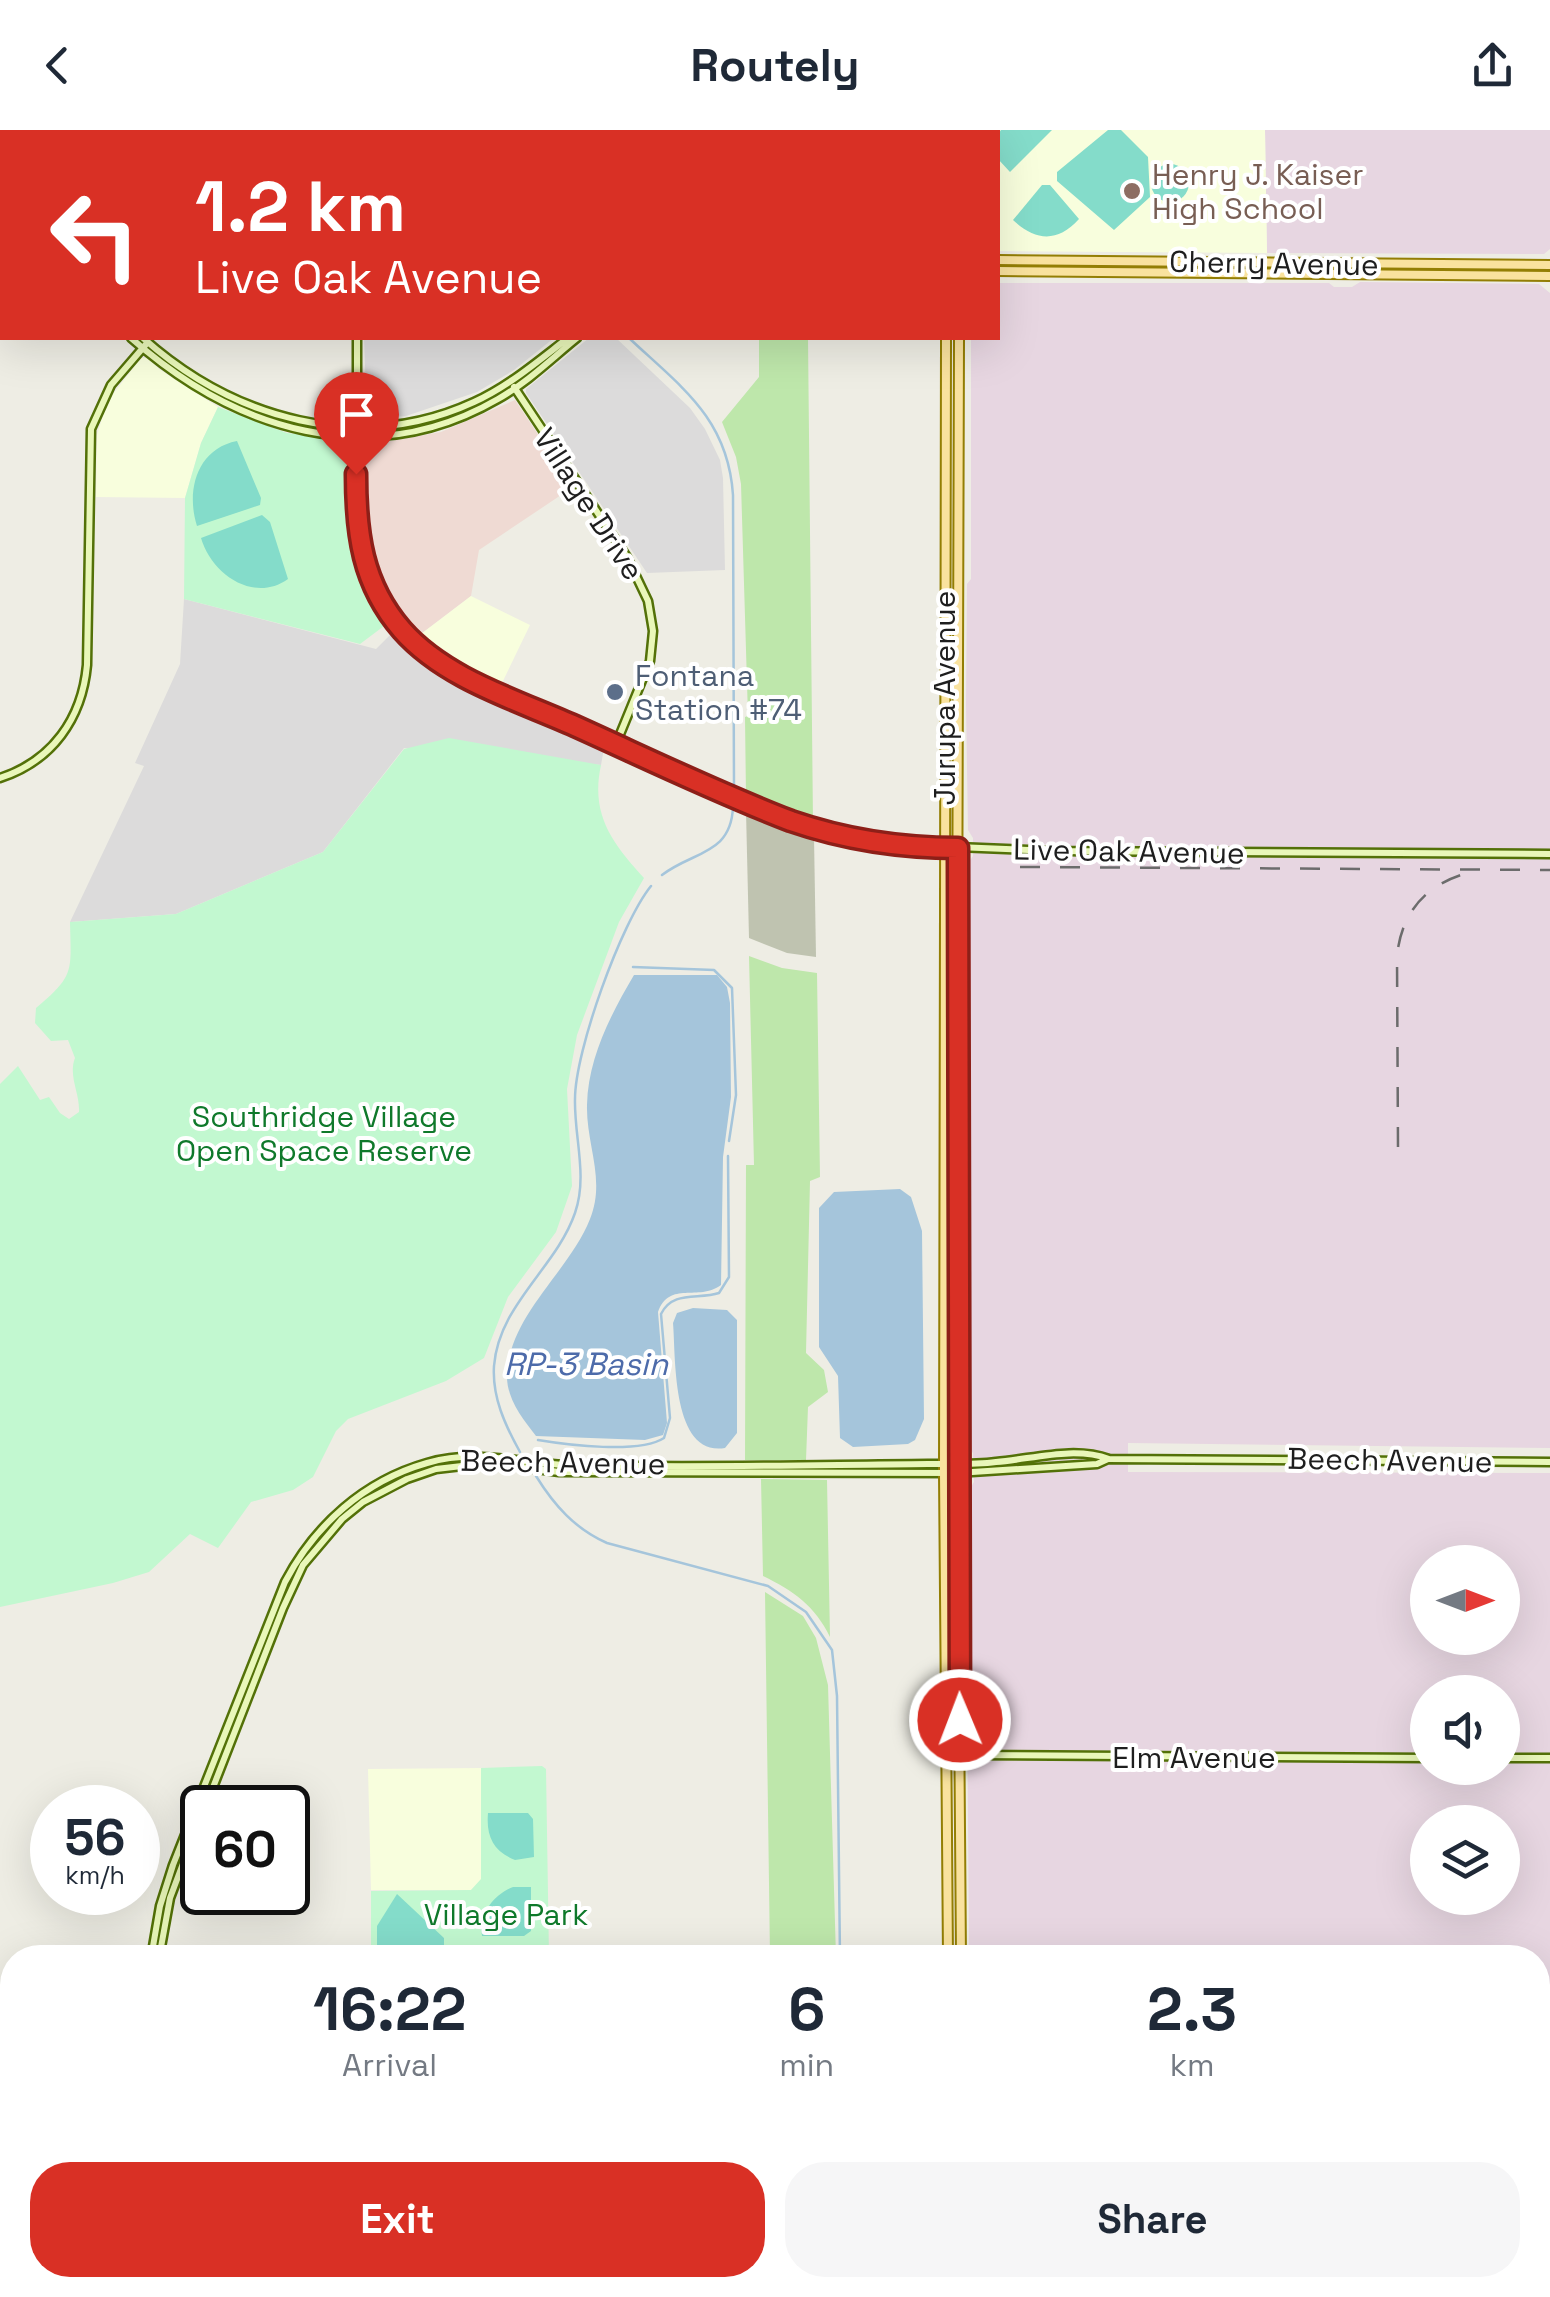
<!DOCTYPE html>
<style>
body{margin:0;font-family:"Space Grotesk",sans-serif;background:#f6f6f7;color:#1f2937;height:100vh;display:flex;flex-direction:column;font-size:38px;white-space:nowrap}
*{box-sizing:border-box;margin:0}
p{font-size:32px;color:#747a83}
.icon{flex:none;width:55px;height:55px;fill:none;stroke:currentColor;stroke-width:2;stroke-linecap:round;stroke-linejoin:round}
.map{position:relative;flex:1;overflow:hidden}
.side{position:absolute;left:0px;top:1815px;width:1550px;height:352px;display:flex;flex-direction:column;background:#fff;border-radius:40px 40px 0 0;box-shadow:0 10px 40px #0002}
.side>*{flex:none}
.top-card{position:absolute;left:0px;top:0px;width:1000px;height:210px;box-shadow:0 10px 40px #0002;background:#d93025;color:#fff;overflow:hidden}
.needle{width:65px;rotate:90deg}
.buttons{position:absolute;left:1410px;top:1415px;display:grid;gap:20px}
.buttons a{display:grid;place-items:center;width:110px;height:110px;border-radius:50%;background:#fff;box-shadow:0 10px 40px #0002;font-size:50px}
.speed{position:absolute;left:30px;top:1655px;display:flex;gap:20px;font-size:50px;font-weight:700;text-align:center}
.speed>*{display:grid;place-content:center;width:130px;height:130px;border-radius:50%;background:#fff;box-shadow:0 10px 40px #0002;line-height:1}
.speed small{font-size:25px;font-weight:400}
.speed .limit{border:5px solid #111;border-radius:15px;background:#fff;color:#111}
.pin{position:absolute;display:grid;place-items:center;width:85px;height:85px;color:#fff;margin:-102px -42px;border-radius:50% 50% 50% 0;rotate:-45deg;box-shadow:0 0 10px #0007}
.pin .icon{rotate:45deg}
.me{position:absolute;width:110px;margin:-55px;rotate:359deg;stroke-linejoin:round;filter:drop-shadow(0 0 8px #0008)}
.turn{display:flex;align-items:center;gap:35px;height:210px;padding:0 30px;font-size:45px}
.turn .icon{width:130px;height:130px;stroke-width:2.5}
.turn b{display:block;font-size:70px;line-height:85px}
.eta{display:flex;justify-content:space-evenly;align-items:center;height:170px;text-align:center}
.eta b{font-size:60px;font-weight:600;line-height:70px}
.action{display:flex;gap:20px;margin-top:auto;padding:20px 30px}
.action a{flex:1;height:115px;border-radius:40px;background:#d93025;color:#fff;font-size:40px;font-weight:600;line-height:115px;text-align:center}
.action a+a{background:#f6f6f7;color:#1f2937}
header{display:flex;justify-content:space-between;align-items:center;height:130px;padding:0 30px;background:#fff;font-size:45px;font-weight:600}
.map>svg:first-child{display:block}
</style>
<header><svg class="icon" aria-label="back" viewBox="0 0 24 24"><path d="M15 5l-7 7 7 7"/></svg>Routely<svg class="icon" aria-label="share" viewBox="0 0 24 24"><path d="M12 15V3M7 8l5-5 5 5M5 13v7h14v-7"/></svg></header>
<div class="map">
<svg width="1550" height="2167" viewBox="0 0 1550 2167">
<rect width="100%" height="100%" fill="#eeede4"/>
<!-- residential -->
<path fill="#dcdbdb" d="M 364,208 L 554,208 L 514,240 L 477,262 L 406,286 L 367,289 Z
M 589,208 L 616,208 L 690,278 L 705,299 L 720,330 L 723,348 L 725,440 L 647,443 L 526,263 L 526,259 Z
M 184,469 L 376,519 L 390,505 L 443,547 L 604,618 L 601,635 L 404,618 L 323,722 L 176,784 L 70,792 L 144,636 L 135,633 L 180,534 Z"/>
<!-- commercial -->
<path fill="#efdad3" d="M 515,270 L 573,357 L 479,420 L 471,466 L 421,504 L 406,491 L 376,444 L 364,383 L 363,316 L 441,302 Z"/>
<!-- industrial -->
<path fill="#e7d6e1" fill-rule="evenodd" d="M 1265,0 L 1550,0 L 1550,119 L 1544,124 L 1267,123 Z
M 1360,152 L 1539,154 L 1550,163 L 1550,1318 L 1128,1313 L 1128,1342 L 1550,1343 L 1550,1912 L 1538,1912 L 1538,1828 L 969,1827 L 966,1418 L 969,1360 L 974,1352 L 973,1323 L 966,1316 L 964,1134 L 966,736 L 973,726 L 973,708 L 968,700 L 966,574 L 967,454 L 971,449 L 971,208 L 998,208 L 998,153 L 1329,153 L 1334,157 L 1352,157 ZM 1428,1432 L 1502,1432 L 1502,1508 L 1428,1508 ZM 1428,1562 L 1502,1562 L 1502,1638 L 1428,1638 ZM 1428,1692 L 1502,1692 L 1502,1768 L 1428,1768 Z
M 1538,1930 L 1550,1930 L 1550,2167 L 971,2167 L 971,2155 L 1538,2155 Z"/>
<!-- education -->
<path fill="#f8fedd" d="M 969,0 L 1265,0 L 1267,123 L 998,121 L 998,2 Z
M 141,228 L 148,228 L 159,239 L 218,277 L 201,313 L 185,368 L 96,367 L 97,305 L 104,282 L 110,268 Z
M 471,466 L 530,495 L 502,553 L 473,540 L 421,504 Z
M 481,1638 L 481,1750 L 471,1760 L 371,1760 L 368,1639 Z"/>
<!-- construction -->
<path fill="#bfc3b0" d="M 746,681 L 814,707 L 816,827 L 787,823 L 749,808 Z"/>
<!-- grass -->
<path fill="#bee7ab" d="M 759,208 L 808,208 L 813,693 L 746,667 L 745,587 L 748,586 L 741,354 L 736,327 L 722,292 L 759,247 Z
M 749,826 L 782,838 L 817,843 L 820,1047 L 810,1051 L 806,1223 L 824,1240 L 828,1262 L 808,1277 L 806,1330 L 745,1330 L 746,1035 L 754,1035 Z
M 761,1349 L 827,1350 L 830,1507 C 815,1476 794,1461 763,1446 Z
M 765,1462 L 803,1486 L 816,1508 L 828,1555 L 836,1827 L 770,1827 Z"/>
<!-- park -->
<path fill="#c2f8d0" d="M 218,277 L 287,303 L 347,310 L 350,314 C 350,350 346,389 355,424 C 360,443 384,485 384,496 L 360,514 L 184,469 L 185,368 L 201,313 Z
M 449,608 L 601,635 C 590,685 613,714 644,748 L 619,792 L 577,905 L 567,959 L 572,1056 L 556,1102 L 508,1167 L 484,1228 L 446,1251 L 348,1289 L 336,1301 L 313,1347 L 293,1360 L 251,1372 L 218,1418 L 190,1404 L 149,1442 L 113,1453 L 0,1477 L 0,954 L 18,936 L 40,970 L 49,967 L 60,983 L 69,989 L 79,982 C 80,963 68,946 75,928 L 68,910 L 51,911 L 35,893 L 36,878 C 75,845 71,842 70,792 L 176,784 L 323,722 L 404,619 Z
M 542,1636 L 546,1639 L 549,1827 L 371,1827 L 371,1761 L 471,1760 L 481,1749 L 481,1638 Z
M 0,2112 L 12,2121 L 12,2155 L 346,2155 L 361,2158 L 397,2155 L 406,2167 L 0,2167 Z"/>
<!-- pitch -->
<path fill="#84dcca" d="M 1001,0 L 1052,0 L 1010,42 L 998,29 L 998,4 Z
M 1108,0 L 1121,0 L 1148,27 L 1150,67 L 1114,100 L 1057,51 L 1057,42 Z
M1151 53a19 19 0 1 1 38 0a19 19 0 1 1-38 0Z
M 1042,55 L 1050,55 L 1079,89 C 1057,113 1036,111 1013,90 Z
M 237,311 L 261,368 L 260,375 L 197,396 C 186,362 196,319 237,311 Z
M 262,385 L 270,392 L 288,449 C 253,474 211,443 201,408 Z
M 488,1683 L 528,1683 L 533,1689 L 534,1727 L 515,1730 C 493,1721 486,1706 488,1683 Z
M 513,1757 L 531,1757 L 531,1801 L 524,1806 L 482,1806 C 479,1784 493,1765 513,1757 Z
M 397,1764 L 444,1808 L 444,1818 L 435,1827 L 377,1827 L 377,1796 Z"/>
<!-- water -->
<path fill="#a5c5db" d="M 634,845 L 717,845 L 727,857 L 730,873 L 731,967 L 723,1027 L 721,1155 C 698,1172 670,1150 658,1182 L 667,1293 L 663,1305 L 645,1310 L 536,1306 C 522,1288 506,1268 507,1244 C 510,1184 569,1142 590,1089 C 606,1049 586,1015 587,975 C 588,928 611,884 634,845 Z
M 900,1059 L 911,1067 L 922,1101 L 924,1289 L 915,1310 L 908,1314 L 853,1317 L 840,1308 L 838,1246 L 819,1217 L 819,1078 L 834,1062 Z
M 693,1178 L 727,1180 L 737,1190 L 737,1303 L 725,1318 C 671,1327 676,1226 673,1193 L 677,1183 Z"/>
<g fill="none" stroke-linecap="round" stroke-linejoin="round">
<!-- stream -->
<path stroke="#a5c5db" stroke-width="2.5" d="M 411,0 L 413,2
M 629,208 C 681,257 728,288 733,365 L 734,659
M 662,745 C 693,721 731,725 733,677
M 633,837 L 714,840 L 732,858 L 736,965 L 729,1011
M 538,1310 C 568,1315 639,1324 664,1308 L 670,1288 L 661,1184 C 673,1160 698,1170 719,1163 L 729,1147 L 728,1026
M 520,1322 C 505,1295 492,1267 494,1236 C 499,1174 556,1138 575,1083 C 588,1046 574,1007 575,969 C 575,921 621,793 651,756
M 536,1346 C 554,1375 575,1399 607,1413 L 768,1456 L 806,1482 L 832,1520 L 837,1566 L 840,1828
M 846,2155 L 846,2167"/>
<!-- secondary casing -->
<g stroke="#537108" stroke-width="11">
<path id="secondary" d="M 35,0 L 35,2
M 43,0 L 43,2
M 227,0 L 230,2
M 131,208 C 235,300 370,343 498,269 C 528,252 551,229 577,208
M 143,208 C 234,289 359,325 474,272 C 509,256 538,231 568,208
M 357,208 C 357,246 357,285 357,324 C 356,428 364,493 465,546 L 769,683 L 834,705 L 884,714 L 1053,721 L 1550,724
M 514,257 L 627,427 L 648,471 L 653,501 L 650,531 L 616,614
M 0,648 C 52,631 82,589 87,535 L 91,299 L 111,255 L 148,212
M 960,1625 L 1428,1628
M 1502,1628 L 1550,1628
M 205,1678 L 283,1478 L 303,1435 L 342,1389 L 363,1372 L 407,1349 L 436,1339 L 488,1333 L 559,1342 L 957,1343 L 1097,1334 L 1108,1329
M 151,1828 L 160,1776 L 173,1735 L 285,1452 C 315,1395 364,1351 427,1333 C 479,1318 519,1334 570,1335 C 689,1338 809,1335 928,1334 C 951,1334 974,1335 996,1332 C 1033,1329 1074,1316 1109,1329 L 1550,1332
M 159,1828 L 170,1768 L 202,1683
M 1538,1921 L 1550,1921
M 412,2155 L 421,2167
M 423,2155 L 432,2167"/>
</g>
<!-- primary casing -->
<g stroke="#937e04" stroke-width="12">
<path id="primary" d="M 947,0 L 947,2
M 960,0 L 960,2
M 998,130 L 1550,135
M 998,141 L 1550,146
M 946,208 L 944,1343 L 948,1828
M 959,208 L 956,1187 L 961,1828
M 951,2155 L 951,2167
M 964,2155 L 964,2167"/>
</g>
<!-- secondary -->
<use href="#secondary" stroke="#e9f7b9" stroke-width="6"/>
<!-- primary -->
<use href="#primary" stroke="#f9e29e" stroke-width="8"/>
<!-- rail -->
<path stroke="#6c6c6c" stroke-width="2.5" stroke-dasharray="20 20" stroke-linecap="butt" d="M 1020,737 L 1550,740
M 1398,1017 L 1397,826 C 1401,786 1422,758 1461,745"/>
</g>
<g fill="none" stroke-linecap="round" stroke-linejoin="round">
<!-- route casing -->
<g stroke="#8d1f18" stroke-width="25">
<path id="route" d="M 356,344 C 356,403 362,454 402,500 C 445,549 517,570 575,596 C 646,628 718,663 791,691 C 846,710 900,718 958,718 L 960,1590"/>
</g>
<!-- route -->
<use href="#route" stroke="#d93025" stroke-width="18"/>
</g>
<!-- markers -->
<circle fill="#8d6e63" stroke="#fff" stroke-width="4" cx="1132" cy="61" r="10"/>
<circle fill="#5c6f8a" stroke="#fff" stroke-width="4" cx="615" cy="562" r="10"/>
<g text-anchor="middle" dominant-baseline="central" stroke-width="8" stroke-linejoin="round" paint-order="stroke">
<!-- education labels -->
<g font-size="30" fill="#785e54" stroke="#fff" text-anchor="start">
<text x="1152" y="44">Henry J. Kaiser<tspan x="1152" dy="34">High School</tspan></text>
</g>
<!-- street labels -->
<g font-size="30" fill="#1e1e1e" stroke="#fff">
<text transform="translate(1274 133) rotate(1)">Cherry Avenue</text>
<text transform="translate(589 374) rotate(57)">Village Drive</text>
<text transform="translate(944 568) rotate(-90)">Jurupa Avenue</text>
<text transform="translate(1129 721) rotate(1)">Live Oak Avenue</text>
<text transform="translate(1390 1330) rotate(1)">Beech Avenue</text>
<text transform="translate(563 1332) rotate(1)">Beech Avenue</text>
<text x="1194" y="1627">Elm Avenue</text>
</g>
<!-- service labels -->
<g font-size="30" fill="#4e5e75" stroke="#fff" text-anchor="start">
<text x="635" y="545">Fontana<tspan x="635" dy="34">Station #74</tspan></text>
</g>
<!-- park labels -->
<g font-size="30" fill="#0f792b" stroke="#fff">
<text x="324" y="986">Southridge Village<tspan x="324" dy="34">Open Space Reserve</tspan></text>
<text x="506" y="1784">Village Park</text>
</g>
<!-- water labels -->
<g font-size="32" font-style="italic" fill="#4d6baa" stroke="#fff">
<text x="586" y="1234">RP-3 Basin</text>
</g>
</g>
</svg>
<div class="buttons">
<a><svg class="needle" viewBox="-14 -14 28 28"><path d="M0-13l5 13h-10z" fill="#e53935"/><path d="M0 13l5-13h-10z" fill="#747a83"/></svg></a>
<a><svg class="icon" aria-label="sound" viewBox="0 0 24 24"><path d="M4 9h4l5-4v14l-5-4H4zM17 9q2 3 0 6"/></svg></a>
<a><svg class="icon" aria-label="layers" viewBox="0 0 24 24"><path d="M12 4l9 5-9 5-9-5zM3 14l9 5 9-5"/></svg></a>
</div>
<div class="speed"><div>56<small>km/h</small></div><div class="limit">60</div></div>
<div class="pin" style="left:356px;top:344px;background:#d93025"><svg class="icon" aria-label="arrive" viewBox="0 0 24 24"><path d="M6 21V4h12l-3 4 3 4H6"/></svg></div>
<svg class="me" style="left:960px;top:1590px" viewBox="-20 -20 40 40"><circle r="17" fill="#d93025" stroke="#fff" stroke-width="3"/><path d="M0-11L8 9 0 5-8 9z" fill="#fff"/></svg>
<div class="top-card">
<div class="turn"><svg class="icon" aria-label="left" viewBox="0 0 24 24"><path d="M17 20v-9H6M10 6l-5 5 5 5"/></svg><div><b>1.2 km</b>Live Oak Avenue</div></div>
</div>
<section class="side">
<div class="eta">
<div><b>16:22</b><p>Arrival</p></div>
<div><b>6</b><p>min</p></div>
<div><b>2.3</b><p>km</p></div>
</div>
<div class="action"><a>Exit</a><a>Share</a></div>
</section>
</div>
